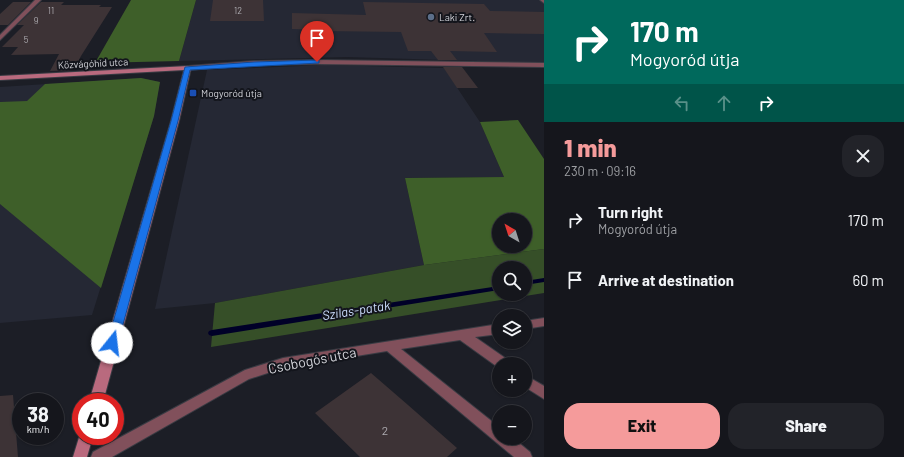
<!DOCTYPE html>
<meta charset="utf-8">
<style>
body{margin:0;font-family:Barlow,sans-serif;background:#222329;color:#f1f3f6;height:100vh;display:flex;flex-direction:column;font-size:15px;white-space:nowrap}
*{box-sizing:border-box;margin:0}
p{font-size:13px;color:#9d9fa3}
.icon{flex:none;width:22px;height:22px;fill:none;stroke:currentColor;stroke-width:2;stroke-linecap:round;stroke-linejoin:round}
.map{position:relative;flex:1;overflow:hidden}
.details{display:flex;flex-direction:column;background:#15161c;width:360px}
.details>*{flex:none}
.hud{background:#00695c;color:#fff;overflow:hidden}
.needle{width:26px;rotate:321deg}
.controls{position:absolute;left:492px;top:213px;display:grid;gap:8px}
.controls a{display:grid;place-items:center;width:40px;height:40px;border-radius:50%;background:#15161c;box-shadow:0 1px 3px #0004,0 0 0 1px #34353b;font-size:20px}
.speed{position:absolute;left:12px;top:393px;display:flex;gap:8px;font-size:20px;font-weight:700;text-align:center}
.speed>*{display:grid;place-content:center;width:52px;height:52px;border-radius:50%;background:#15161c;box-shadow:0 1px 3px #0004,0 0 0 1px #34353b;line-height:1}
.speed small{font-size:10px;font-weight:400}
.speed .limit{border:6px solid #d22;background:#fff;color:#111}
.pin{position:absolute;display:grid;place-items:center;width:34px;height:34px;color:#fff;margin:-41px -17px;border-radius:50% 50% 50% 0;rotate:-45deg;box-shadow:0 0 4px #0007}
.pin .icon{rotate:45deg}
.me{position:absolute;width:44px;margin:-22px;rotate:16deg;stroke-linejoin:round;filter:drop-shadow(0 0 3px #0008)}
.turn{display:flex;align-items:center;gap:14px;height:84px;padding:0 20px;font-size:18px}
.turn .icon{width:52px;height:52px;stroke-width:2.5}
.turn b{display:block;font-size:28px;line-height:34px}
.lanes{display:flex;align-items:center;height:38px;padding:0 20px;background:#0003;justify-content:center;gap:20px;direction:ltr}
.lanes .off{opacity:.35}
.round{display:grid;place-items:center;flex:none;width:42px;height:42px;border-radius:16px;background:#222329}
.head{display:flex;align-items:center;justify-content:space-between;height:68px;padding:0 20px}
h1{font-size:24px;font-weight:800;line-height:30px;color:#f59b9b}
.button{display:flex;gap:8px;margin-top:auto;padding:8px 20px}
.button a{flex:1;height:46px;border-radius:16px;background:#f59b9b;color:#111;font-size:16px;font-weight:800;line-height:46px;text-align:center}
.button a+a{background:#222329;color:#f1f3f6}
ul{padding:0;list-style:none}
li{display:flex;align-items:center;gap:12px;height:60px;padding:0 20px}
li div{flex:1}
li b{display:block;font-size:15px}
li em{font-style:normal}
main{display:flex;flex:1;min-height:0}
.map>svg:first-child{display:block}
</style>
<main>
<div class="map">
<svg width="544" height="457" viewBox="0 0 544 457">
<rect width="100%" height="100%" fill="#1c1e26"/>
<!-- built -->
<path fill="#252834" d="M 196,0 L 544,0 L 544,63 L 347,57 L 179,61 Z
M 325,65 L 444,68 L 480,122 L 504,177 L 405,178 L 424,265 L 215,303 L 155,309 L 207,70 Z
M 141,78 L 160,82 L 154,116 L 92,315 L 0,323 L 0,87 Z"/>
<!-- green -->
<path fill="#364f28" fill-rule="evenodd" d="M 544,249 L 544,293 L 211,347 L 215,303 L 424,265 ZM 499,268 L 525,268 L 525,294 L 499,294 Z"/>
<!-- forest -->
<path fill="#3e5f29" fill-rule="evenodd" d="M 131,0 L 196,0 L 179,61 L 95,63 Z
M 141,78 L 160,82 L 154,116 L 101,288 L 0,204 L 0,102 L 27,101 L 45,84 Z
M 518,120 L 544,159 L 544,249 L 424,265 L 405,178 L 504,177 L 480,122 ZM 499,220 L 525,220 L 525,246 L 499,246 Z"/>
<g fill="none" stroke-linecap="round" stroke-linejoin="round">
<!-- stream -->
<path fill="#000028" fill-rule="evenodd" d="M 544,278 L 544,282 L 525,285 L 525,281 Z
M 499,286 L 499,290 L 212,336 L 209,335 L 208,333 L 209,331 L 212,330 Z"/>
</g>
<!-- building -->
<path fill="#3d3336" d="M 213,0 L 263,0 L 264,21 L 210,21 Z
M 13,2 L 31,2 L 8,25 L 0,25 L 0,14 Z
M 41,2 L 64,2 L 61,5 L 101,5 L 99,7 L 112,7 L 81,56 L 74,70 L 50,71 L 59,54 L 11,55 L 18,47 L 2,47 L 24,25 L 17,25 Z
M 363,2 L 484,4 L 490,11 L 544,12 L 544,34 L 484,33 L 497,52 L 450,51 L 457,60 L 438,60 L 431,51 L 408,51 L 401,32 L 322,31 L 322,30 L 292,29 L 292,13 L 366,15 Z
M 443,67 L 462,67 L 478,88 L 457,88 Z
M 371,373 L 408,405 L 457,448 L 447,457 L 360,457 L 315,413 Z
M 13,395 L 18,457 L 0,457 L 0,396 Z"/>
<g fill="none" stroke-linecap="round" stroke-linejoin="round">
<!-- street casing -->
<g stroke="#393b43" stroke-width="2">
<path id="street" d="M 35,0 L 41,0 L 0,40 L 0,35 Z
M 540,0 L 544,0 L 544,3 Z
M 317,60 L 544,63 L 544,67 L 317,64 L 254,65 L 188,70 L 185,68 L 188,66 L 254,61 Z
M 544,318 L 544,326 L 525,329 L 525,321 Z
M 499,324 L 499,334 L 475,337 L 508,360 L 509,364 L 499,364 L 499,368 L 460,340 L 401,349 L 499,427 L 499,438 L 513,438 L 530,452 L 532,457 L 514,457 L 387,351 L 283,368 L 249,379 L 112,457 L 91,457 L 93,452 L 245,370 L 283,358 Z
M 525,375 L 544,386 L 544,399 L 525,387 Z"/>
</g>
<!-- secondary casing -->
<g stroke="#393b43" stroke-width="2">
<path id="secondary" d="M 188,66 L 191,68 L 179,121 L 103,402 L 89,402 L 171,121 L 184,70 L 0,80 L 0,76 Z
M 81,431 L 81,436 L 93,436 L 87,457 L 73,457 Z"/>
</g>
<!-- street -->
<use href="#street" fill="#81505b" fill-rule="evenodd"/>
<!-- secondary -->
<use href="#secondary" fill="#b96a7e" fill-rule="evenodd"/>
</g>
<!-- route -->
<path fill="#1a73e8" stroke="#114b97" d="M 317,60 L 319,60 L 319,63 L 190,70 L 178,121 L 118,343 L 117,346 L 112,347 L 108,346 L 107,343 L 171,121 L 185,67 L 254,62 Z"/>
<!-- markers -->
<circle fill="#5c6f8a" stroke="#13151c" stroke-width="1.5" cx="431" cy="17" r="4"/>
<rect fill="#1a4fb4" stroke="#13151c" stroke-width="1.5" x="189" y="89" width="8" height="8" rx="2"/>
<g text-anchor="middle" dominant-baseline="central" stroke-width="4" stroke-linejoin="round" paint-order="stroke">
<!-- far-number labels -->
<g font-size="9" fill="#adabb0">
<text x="51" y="10">11</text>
<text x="238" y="10">12</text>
<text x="36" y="20">9</text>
<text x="26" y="39">5</text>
</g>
<!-- far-poi labels -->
<g font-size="10" fill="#d2d3d9" stroke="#13151c" text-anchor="start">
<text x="439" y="17">Laki Zrt.</text>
<text x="201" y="93">Mogyoród útja</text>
</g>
<!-- far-street labels -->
<g font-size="10" fill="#d2d3d9" stroke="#13151c">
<text transform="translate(93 63) rotate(-3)">Közvágóhíd utca</text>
</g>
<!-- near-number labels -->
<g font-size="12" fill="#adabb0">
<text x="385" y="430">2</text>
</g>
<!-- water labels -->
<g font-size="13" font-style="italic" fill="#cddefe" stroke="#13151c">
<text transform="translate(356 310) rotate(-9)">Szilas-patak</text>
</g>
<!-- near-street labels -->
<g font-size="14" fill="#d2d3d9" stroke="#13151c">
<text transform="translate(312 360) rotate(-11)">Csobogós utca</text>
</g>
</g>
</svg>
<div class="controls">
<a><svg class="needle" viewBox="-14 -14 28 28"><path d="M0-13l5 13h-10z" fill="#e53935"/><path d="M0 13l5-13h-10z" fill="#9d9fa3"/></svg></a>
<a><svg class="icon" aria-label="search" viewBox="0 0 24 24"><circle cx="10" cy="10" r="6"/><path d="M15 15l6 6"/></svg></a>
<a><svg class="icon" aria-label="layers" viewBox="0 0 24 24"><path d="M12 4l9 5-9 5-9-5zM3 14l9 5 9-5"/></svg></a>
<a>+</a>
<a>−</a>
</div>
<div class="speed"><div>38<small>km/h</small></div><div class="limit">40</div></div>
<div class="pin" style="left:317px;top:62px;background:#d93025"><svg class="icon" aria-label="arrive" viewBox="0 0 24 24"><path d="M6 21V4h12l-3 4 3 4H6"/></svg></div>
<svg class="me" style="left:112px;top:343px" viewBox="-20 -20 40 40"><circle r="19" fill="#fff"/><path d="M0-13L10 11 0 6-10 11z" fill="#1a73e8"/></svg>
</div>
<section class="details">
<div class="hud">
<div class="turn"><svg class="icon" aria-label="right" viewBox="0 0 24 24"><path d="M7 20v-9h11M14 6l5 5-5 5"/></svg><div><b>170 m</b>Mogyoród útja</div></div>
<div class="lanes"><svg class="icon off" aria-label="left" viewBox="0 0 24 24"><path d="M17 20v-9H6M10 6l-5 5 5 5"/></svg><svg class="icon off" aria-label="ahead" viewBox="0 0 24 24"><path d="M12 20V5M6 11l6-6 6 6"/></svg><svg class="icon" aria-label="right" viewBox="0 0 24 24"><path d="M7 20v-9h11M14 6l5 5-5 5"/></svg></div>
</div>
<div class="head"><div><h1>1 min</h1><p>230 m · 09:16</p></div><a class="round"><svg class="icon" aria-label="close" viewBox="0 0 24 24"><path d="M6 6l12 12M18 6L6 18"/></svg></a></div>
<ul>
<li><svg class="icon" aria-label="right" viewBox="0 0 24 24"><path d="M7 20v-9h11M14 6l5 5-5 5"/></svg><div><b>Turn right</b><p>Mogyoród útja</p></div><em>170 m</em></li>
<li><svg class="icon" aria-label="arrive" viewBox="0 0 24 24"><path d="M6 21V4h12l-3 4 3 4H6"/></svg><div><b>Arrive at destination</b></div><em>60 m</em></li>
</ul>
<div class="button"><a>Exit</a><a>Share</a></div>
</section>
</main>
